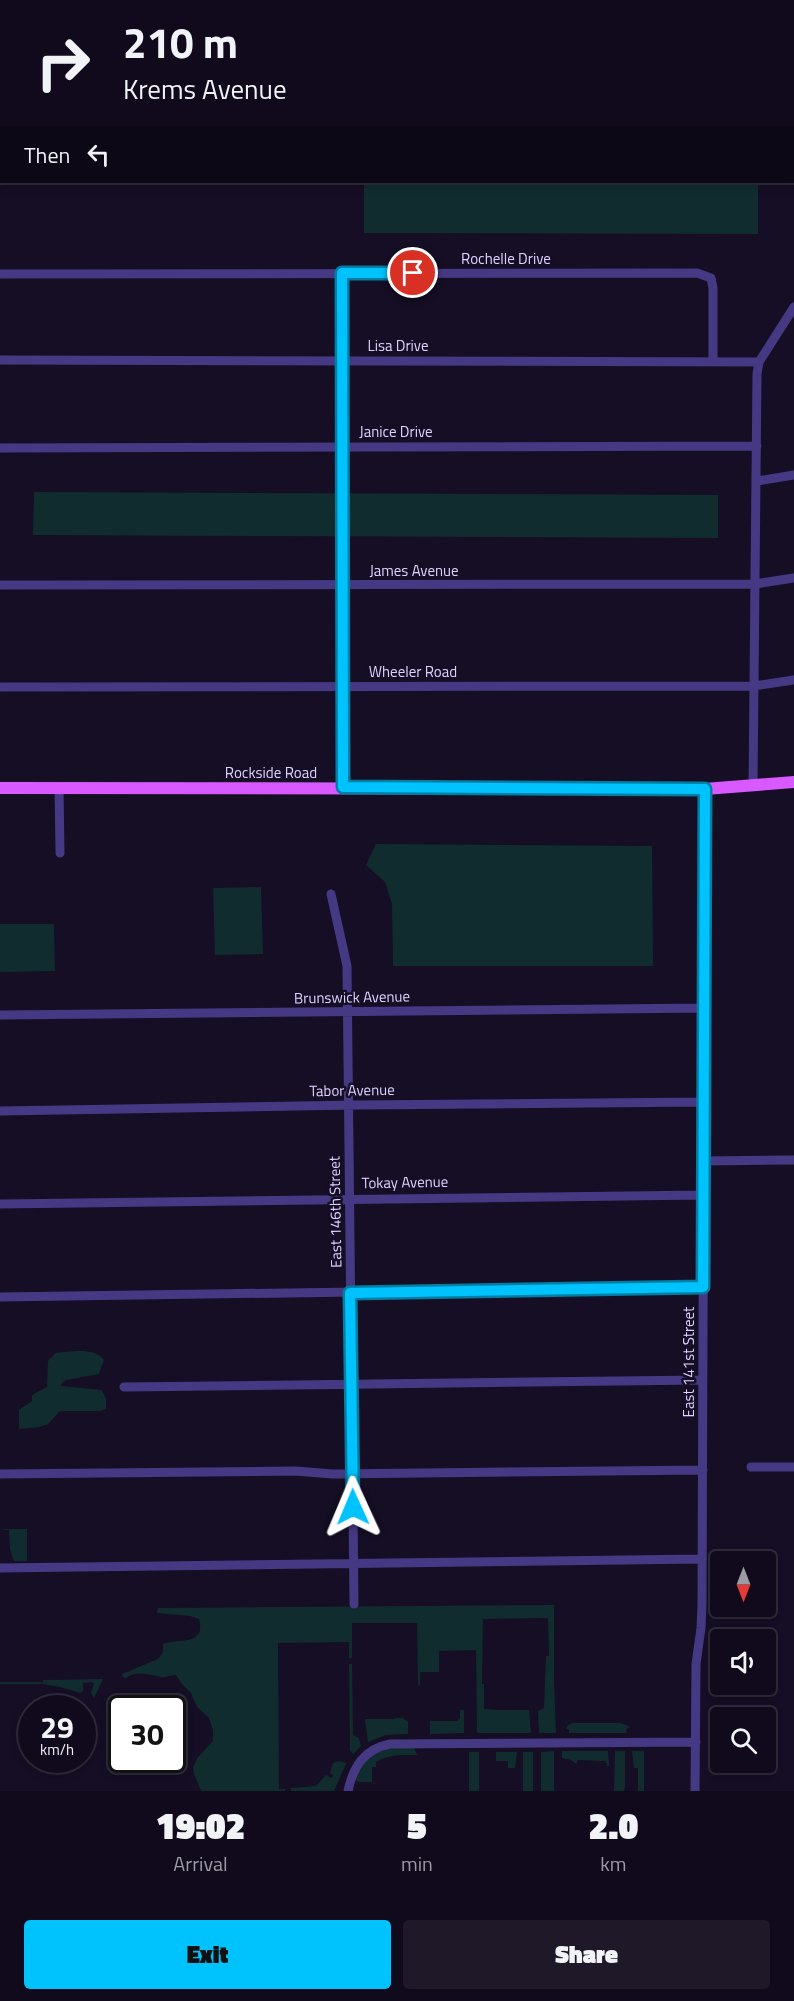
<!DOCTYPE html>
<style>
body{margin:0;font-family:"Titillium Web",sans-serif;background:#1e1829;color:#f1f3f6;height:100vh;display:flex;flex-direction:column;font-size:22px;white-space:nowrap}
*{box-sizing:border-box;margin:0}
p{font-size:20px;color:#9c9aa3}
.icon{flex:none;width:33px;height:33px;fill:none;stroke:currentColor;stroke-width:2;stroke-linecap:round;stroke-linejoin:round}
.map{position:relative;height:1791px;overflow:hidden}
.panel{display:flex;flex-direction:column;background:#100a1c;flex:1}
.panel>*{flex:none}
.guide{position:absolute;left:0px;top:0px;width:795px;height:183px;box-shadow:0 3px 9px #0003,0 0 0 2px #302b3b;background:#100a1c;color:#f1f3f6;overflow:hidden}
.needle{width:39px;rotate:180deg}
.fabs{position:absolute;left:710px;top:1551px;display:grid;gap:12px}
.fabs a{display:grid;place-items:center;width:66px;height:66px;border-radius:6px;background:#100a1c;box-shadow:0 3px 9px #0003,0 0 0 2px #302b3b;font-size:30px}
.speed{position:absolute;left:18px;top:1695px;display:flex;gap:12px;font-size:30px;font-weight:700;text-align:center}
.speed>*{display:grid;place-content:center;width:78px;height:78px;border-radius:50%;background:#100a1c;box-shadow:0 3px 9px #0003,0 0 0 2px #302b3b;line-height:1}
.speed small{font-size:15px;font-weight:400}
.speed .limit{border:3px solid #111;border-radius:9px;background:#fff;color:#111}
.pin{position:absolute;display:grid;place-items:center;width:51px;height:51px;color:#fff;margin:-26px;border:3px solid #fff;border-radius:50%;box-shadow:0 2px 6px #0007}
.me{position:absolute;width:66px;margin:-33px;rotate:359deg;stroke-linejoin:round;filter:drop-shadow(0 0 4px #0008)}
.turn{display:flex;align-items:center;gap:21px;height:126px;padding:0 24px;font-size:27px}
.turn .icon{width:78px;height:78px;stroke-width:2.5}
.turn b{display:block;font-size:42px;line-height:51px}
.then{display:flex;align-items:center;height:57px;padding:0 24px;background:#0003;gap:12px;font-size:22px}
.eta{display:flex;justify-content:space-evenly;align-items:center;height:102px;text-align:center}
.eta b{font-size:36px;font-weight:800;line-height:42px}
.cta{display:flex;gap:12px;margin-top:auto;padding:12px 24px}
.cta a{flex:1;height:69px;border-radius:6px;background:#00c2fd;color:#111;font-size:24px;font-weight:800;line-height:69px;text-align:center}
.cta a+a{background:#1e1829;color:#f1f3f6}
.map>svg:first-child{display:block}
</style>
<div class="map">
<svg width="794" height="1791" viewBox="0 0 794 1791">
<rect width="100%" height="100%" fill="#150e25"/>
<!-- green -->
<path fill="#112c2f" d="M 327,0 L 533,0 L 538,1 L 327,2 Z
M 536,182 L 758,182 L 758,234 L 364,233 L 364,183 L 533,185 Z
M 34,492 L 718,495 L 718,538 L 33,535 Z
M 376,844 L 652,846 L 653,966 L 393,966 L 392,904 L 385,882 L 366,865 Z
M 261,887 L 263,954 L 215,955 L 213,888 Z
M 0,924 L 54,924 L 55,971 L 0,972 Z
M 64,1352 C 77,1351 95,1348 104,1360 L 99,1374 L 66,1380 L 62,1383 L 61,1386 L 102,1390 L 106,1399 L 106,1409 L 100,1411 L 60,1411 L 48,1424 L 39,1427 L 19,1429 L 19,1410 L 32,1401 L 32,1395 L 47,1387 L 48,1361 L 56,1353 Z
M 0,1529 L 27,1529 L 27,1561 L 14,1561 L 10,1549 L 9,1530 Z
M 554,1605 L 554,1677 L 556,1733 L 539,1733 L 538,1711 L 544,1708 L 546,1656 L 549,1656 L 548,1618 L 483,1619 L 482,1684 L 484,1684 L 484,1709 L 498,1710 L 529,1710 L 531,1733 L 477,1733 L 476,1650 L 439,1651 L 439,1672 L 420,1672 L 420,1686 L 418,1684 L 417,1623 L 352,1623 L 352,1658 L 349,1658 L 349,1642 L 278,1643 L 279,1789 L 285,1789 L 285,1791 L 201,1791 L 194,1774 L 193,1767 L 198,1757 L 213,1741 L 213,1730 L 209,1718 L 197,1707 L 191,1693 L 181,1683 L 176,1675 C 172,1675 165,1678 161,1677 C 149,1675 136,1670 126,1678 L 123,1677 L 122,1674 L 158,1659 L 163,1652 L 163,1644 C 176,1638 207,1647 199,1619 L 190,1616 L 157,1613 L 158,1608 Z
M 349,1664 L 352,1664 L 353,1735 L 359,1738 L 361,1746 L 353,1754 L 350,1750 Z
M 103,1679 L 94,1698 L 91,1693 L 94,1684 L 92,1682 L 83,1683 L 83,1691 L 80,1693 L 60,1687 L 43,1684 L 0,1684 L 0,1682 L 43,1682 L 43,1680 Z
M 460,1710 L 464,1710 L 464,1733 L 430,1734 L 430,1721 L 457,1721 L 460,1718 Z
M 395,1718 L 403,1718 L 408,1722 L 408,1734 L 386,1735 L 368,1742 L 365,1719 L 394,1719 Z
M 573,1723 L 621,1723 L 630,1727 L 626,1729 L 627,1733 L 569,1733 L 569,1730 L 566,1728 L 568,1725 Z
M 392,1748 L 414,1748 L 417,1755 C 402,1755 390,1754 376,1762 L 376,1767 L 372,1767 L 372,1782 L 359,1782 L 355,1780 C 361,1762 374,1751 392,1748 Z
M 554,1751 L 554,1791 L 541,1791 L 541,1752 Z
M 562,1751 L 608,1751 L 609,1766 L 607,1766 L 606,1761 L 578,1760 L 576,1764 L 571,1760 L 562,1758 Z
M 615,1751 L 625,1751 L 625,1787 L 624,1791 L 614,1791 Z
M 632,1751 L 644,1751 L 644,1791 L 638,1791 L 638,1768 L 634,1768 Z
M 469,1752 L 479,1752 L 479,1791 L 469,1791 Z
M 496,1752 L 517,1752 L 515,1768 L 508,1768 L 508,1761 L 496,1761 Z
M 523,1752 L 533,1752 L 533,1791 L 523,1791 Z
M 338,1761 L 344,1762 L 346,1764 L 334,1791 L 291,1791 L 291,1788 L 316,1786 L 326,1775 L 332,1778 L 333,1775 L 330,1773 L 333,1763 Z"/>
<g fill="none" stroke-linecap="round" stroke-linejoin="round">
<!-- minor -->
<path stroke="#463984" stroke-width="9" d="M 592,0 L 596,2
M 632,0 L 632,2
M 0,99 L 2,99
M 342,273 L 343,787
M 0,274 L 697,273 L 711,278 L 713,288 L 713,361
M 0,360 L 759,362
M 0,448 L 757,446
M 757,481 L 794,475
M 0,585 L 755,584 L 794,578
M 0,687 L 754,686 L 794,680
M 753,786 L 757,374 L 759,362 L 794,307
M 59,787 L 60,853
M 331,894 L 347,966 L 354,1604
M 0,1015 L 704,1008
M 0,1111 L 356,1105 L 704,1102
M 703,1161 L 794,1160
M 0,1204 L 703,1195
M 0,1297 L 703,1287
M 124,1387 L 703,1380
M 751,1467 L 794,1467
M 0,1474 L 295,1471 L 333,1474 L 703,1470
M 0,1568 L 702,1559
M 348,1791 C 353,1767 364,1749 390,1744 L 696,1742
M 695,1791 L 696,1664 L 701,1628 L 702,1605 L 705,789"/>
<!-- major -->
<path stroke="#d759ff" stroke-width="12" d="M 0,788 L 705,789 L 794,782"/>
</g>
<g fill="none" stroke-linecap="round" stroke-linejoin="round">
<!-- route casing -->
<g stroke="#007ea4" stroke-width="15">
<path id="route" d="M 353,1507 L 350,1293 L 703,1287 L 705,789 L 343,787 L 342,273 L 413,273"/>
</g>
<!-- route -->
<use href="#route" stroke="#00c2fd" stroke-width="10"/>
</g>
<g text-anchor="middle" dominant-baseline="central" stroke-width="5" stroke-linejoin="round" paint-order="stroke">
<!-- street labels -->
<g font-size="15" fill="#ded2ff" stroke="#150e25">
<text x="506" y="258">Rochelle Drive</text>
<text x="398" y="345">Lisa Drive</text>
<text x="396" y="431">Janice Drive</text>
<text x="414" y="570">James Avenue</text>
<text x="413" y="671">Wheeler Road</text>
<text x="271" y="772">Rockside Road</text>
<text transform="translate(352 997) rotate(-1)">Brunswick Avenue</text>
<text transform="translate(352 1090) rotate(-1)">Tabor Avenue</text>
<text transform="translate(405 1182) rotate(-1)">Tokay Avenue</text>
<text transform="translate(335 1212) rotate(-91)">East 146th Street</text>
<text transform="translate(688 1362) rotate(-90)">East 141st Street</text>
</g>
</g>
</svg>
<div class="fabs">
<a><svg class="needle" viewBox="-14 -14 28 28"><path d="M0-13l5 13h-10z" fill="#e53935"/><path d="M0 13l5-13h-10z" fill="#9c9aa3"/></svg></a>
<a><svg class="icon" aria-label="sound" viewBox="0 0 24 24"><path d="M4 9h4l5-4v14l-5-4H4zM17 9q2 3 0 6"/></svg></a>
<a><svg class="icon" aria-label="search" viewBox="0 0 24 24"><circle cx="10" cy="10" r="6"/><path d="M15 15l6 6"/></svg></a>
</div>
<div class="speed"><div>29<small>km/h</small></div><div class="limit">30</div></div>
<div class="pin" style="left:413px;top:273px;background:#d93025"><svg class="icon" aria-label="arrive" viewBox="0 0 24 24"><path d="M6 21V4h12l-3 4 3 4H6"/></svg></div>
<svg class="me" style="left:353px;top:1507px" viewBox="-20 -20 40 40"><path d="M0-17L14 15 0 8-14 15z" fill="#00c2fd" stroke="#fff" stroke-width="4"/></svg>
<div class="guide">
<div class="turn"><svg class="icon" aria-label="right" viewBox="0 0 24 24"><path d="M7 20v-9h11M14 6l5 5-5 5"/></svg><div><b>210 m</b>Krems Avenue</div></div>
<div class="then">Then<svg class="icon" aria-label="left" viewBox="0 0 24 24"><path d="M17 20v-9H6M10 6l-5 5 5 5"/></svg></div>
</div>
</div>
<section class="panel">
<div class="eta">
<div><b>19:02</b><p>Arrival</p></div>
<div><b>5</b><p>min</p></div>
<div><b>2.0</b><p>km</p></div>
</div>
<div class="cta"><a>Exit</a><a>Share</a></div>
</section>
